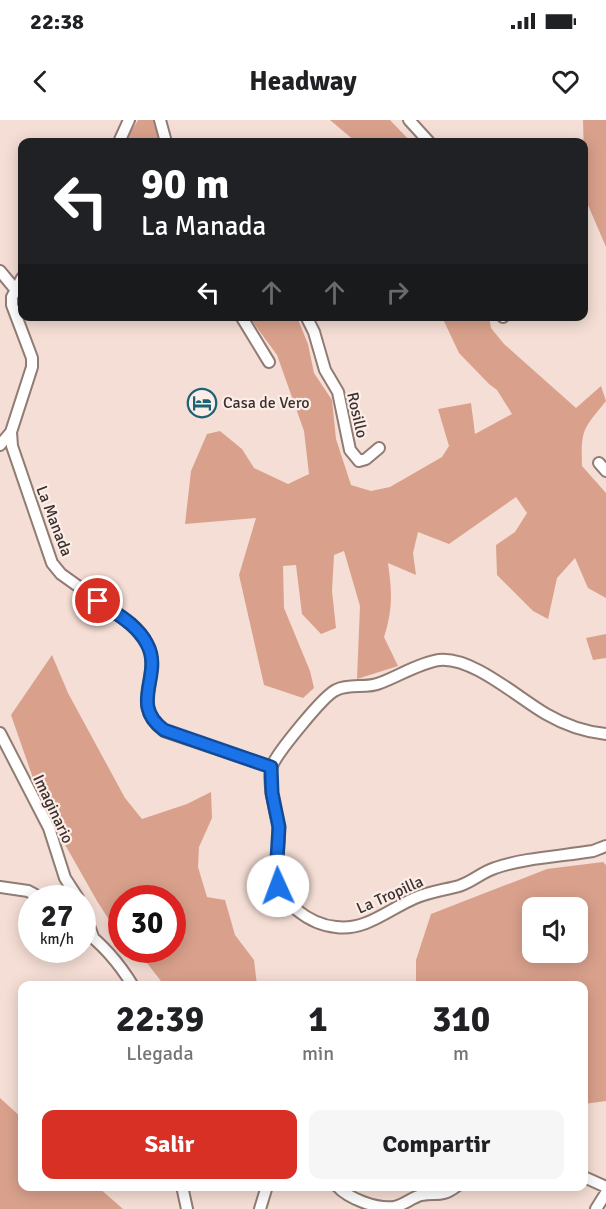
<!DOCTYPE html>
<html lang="es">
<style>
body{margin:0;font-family:Signika,sans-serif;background:#f6f6f6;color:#202124;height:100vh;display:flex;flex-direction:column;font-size:22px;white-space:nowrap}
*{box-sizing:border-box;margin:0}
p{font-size:20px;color:#757577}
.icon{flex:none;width:33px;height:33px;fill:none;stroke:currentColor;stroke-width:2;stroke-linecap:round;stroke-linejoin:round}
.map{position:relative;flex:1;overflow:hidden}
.panel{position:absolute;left:18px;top:861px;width:570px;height:210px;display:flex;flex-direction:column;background:#fff;border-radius:12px;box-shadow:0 3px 15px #0003}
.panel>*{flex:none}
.hud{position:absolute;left:18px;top:18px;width:570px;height:183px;border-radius:12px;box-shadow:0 3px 15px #0003;background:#202124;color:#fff;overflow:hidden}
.tools{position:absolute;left:522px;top:777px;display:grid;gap:12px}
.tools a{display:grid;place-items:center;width:66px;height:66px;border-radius:12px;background:#fff;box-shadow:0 3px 15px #0003;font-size:30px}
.speed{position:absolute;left:18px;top:765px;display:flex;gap:12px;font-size:30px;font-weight:700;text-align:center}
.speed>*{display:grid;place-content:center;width:78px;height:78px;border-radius:50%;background:#fff;box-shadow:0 3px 15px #0003;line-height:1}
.speed small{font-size:15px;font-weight:400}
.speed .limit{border:9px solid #d22;background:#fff;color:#111}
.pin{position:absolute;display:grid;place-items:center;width:51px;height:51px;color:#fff;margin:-26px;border:3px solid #fff;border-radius:50%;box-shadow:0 2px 6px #0007}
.me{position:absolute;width:66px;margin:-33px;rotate:358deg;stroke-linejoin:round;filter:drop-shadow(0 0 4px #0008)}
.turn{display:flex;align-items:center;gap:21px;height:126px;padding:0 24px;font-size:27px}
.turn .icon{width:78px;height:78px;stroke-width:2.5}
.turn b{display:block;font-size:42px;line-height:51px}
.lanes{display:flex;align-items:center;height:57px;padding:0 24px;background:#0003;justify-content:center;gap:30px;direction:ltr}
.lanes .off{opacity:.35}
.eta{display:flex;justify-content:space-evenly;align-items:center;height:102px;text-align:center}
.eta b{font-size:36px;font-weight:700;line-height:42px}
.cta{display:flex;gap:12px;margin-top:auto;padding:12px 24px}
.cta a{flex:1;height:69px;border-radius:12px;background:#d93025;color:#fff;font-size:24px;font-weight:700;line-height:69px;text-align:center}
.cta a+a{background:#f6f6f6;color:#202124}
.status{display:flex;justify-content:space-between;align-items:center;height:42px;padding:0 30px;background:#fff;direction:ltr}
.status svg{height:16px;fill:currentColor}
header{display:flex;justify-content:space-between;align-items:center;height:78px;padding:0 24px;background:#fff;font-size:27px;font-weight:700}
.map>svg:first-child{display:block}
</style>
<div class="status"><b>22:38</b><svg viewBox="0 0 49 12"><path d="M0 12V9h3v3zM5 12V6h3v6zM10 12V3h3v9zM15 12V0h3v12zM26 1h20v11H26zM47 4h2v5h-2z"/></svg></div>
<header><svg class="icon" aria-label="back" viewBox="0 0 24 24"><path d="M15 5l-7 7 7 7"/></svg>Headway<svg class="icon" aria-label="heart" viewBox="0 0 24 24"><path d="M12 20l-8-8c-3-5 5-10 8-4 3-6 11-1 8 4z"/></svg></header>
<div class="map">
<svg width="606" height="1089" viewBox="0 0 606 1089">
<rect width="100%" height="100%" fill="#f5ded5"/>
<!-- green -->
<path fill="#d9a18c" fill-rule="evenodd" d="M 138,0 L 153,0 L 160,22 L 127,22 L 126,20 Z
M 330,0 L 390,0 L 411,22 L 356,22 Z
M 583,0 L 606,0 L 606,127 L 585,78 Z
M 249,197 L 297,197 L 308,224 L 314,253 L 332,280 L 336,319 L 351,365 L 371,371 L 390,367 L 442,337 L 449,326 L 438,289 L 471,283 L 475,314 L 512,294 L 497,270 L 489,264 L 459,233 L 442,197 L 489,197 L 491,208 L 504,224 L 576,288 L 601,266 L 606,281 C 583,310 581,308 582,346 L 606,373 L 606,478 L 588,468 L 575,438 L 557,458 L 548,499 L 533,491 L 497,455 L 496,425 L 515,412 L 527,393 L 516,377 L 449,424 L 418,412 L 413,433 L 416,455 L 388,443 C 392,471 393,489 384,517 L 398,546 L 357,559 L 360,486 L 344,431 L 334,435 L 332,471 L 336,508 L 321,514 L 302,494 L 296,445 L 283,446 L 284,488 L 310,551 L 314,568 L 303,578 L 264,565 L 239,455 L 256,398 L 185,404 L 191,351 L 207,314 L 220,311 L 242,329 L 254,348 L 288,364 L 309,354 L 304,311 L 277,235 Z
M 606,514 L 606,538 L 593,540 L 586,518 Z
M 52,535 L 68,573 L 125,678 L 142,699 L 187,684 L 211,672 L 212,698 L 199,727 L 198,747 L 207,777 L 225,780 L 235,815 L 254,840 L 257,865 L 164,865 L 137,830 L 172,830 L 172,778 L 122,778 L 121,815 L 115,809 L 97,781 L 42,684 L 11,595 Z
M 603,742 L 606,745 L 606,981 L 584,984 L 584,866 L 416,865 L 416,840 L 431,794 L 547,749 ZM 532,788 L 578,788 L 578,832 L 532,832 Z
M 0,978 L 22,998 L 22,1066 L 98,1067 L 123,1089 L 0,1089 Z"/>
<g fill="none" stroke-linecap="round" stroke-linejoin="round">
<!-- minor casing -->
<g stroke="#917c74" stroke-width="14">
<path id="minor" d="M 160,0 L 166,22
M 409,0 L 429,22
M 119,22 L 129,0
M 0,151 L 15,169
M 22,158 L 12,177 L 12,185 L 32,238 L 32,247 L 11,312 L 12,326 L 52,443 L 61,454 L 131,504 C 140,513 150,523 151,536 C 155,567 133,587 164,611 L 271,647
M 241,196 L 269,242
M 306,196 L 314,212 L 325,250 L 338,272 L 350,330 L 359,341 L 366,339 L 379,328
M 503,196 L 503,197
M 0,325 L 11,312
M 599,343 L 606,351
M 0,613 L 49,708 L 65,758 L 78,778
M 606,614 C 585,612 565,605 546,594 C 518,578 472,536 439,540 C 419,543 399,556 380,563 C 366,569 350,563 336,570 C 324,575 277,633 272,646 C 267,660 275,689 278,704 C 281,720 276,737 276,754 C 276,781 311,805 336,807 C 366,811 389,789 415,778 C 429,772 444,770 459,766 C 472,762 482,752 495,748 C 523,738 563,736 593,731 L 606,726
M 0,767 L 28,771 L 41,778
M 82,786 L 93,817
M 82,809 C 104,825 119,843 133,866
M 584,1057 L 606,1067
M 182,1066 L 187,1089
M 337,1066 C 349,1079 376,1089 394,1087 C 404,1085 411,1078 421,1075 C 437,1072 441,1078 457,1066
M 260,1089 L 267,1066
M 596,1089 L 606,1073"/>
</g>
<!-- minor -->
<use href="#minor" stroke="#fff" stroke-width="10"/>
</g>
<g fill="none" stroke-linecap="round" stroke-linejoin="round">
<!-- route casing -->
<g stroke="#114b97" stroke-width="15">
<path id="route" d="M 98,481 C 115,493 137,504 147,524 C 164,555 128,584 164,610 L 271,647 L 272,673 L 279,707 L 276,755 L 278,766"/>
</g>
<!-- route -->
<use href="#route" stroke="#1a73e8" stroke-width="10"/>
</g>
<!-- icons -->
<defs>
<g id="hotel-ring" transform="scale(1.5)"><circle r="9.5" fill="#fcede8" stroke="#1b6272" stroke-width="1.5"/><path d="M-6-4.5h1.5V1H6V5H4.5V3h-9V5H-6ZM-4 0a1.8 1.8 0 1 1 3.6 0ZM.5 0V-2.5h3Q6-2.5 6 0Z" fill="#1b6272"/></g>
</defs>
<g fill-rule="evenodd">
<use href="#hotel-ring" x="202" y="283"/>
</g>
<g text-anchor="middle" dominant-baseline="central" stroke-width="4.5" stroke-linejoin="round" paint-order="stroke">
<!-- poi labels -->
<g font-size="16" fill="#3a312e" stroke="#fcede8" text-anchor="start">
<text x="223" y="283">Casa de Vero</text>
</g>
<!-- street labels -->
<g font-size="16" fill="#3a312e" stroke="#fcede8">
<text transform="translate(357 295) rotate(77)">Rosillo</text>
<text transform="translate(54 401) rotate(69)">La Manada</text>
<text transform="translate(53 689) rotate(65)">Imaginario</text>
<text transform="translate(390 775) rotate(-24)">La Tropilla</text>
</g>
</g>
</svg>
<div class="tools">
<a><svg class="icon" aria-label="sound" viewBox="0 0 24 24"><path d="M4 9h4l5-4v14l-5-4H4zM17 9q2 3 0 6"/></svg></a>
</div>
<div class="speed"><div>27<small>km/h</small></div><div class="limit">30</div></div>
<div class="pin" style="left:98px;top:481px;background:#d93025"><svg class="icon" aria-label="arrive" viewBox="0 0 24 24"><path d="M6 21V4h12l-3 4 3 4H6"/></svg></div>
<svg class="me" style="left:278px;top:766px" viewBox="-20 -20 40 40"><circle r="19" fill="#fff"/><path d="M0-13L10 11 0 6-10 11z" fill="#1a73e8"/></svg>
<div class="hud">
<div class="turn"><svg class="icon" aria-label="left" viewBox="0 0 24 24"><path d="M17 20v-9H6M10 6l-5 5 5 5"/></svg><div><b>90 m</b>La Manada</div></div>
<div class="lanes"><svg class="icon" aria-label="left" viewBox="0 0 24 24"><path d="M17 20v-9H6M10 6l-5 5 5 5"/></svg><svg class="icon off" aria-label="ahead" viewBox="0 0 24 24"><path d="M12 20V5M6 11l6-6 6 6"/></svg><svg class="icon off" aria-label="ahead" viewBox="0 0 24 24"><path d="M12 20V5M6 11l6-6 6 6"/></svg><svg class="icon off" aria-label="right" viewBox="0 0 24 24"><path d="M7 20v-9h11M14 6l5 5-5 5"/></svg></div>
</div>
<section class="panel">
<div class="eta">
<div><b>22:39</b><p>Llegada</p></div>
<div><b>1</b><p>min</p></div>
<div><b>310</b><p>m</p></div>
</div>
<div class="cta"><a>Salir</a><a>Compartir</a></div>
</section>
</div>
